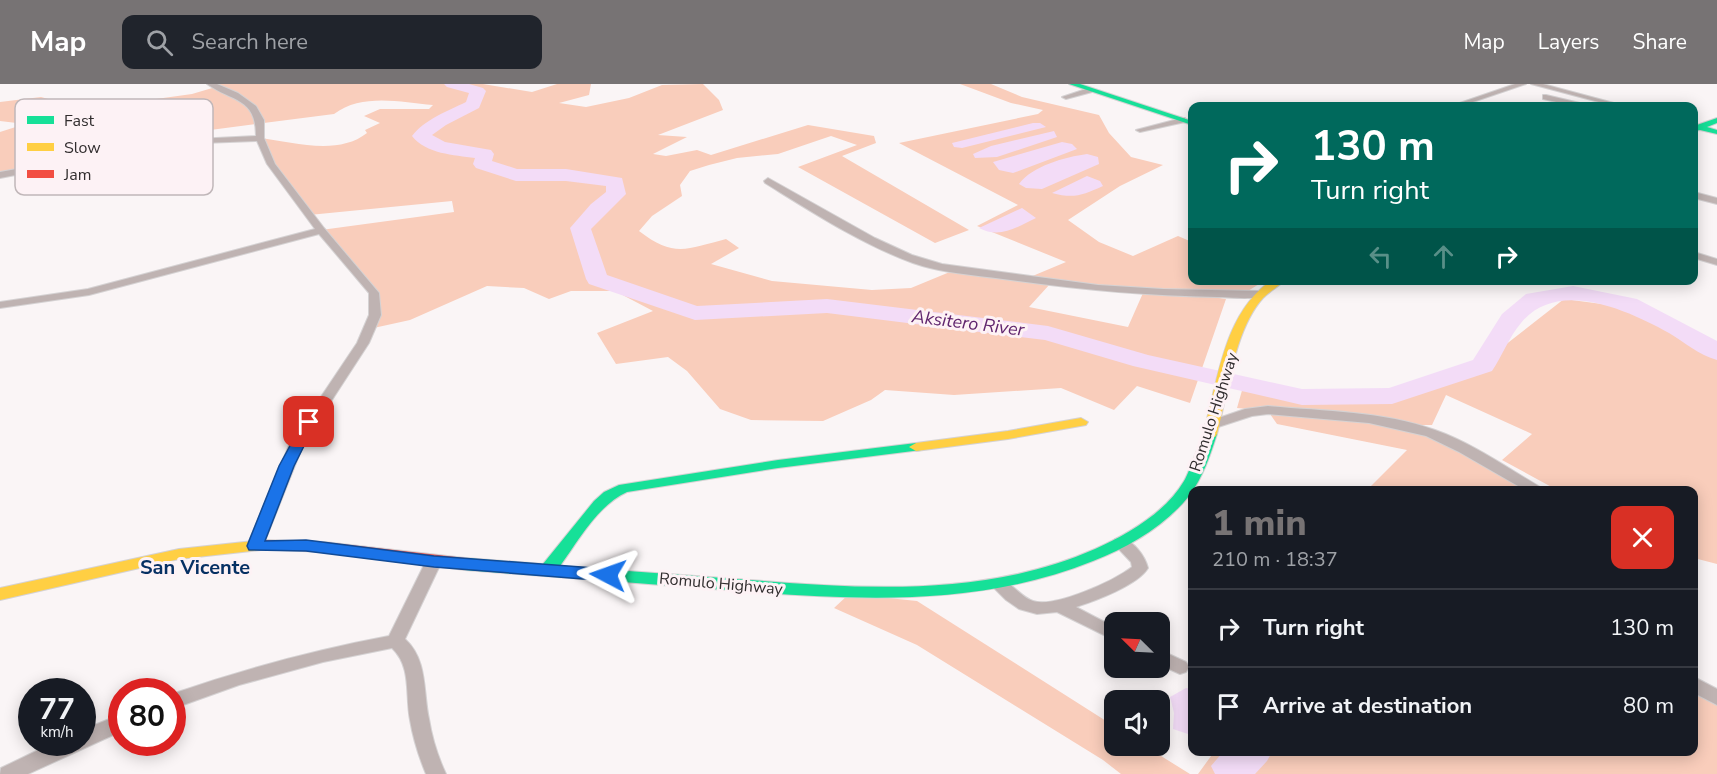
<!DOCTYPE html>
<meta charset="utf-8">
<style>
body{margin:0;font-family:"Nunito Sans",sans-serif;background:#20242c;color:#f1f3f6;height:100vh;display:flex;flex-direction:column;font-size:22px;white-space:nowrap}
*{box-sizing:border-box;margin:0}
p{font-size:20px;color:#9ea1a6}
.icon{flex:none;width:33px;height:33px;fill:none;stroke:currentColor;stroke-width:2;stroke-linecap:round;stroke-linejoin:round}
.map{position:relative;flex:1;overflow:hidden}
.panel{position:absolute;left:1188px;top:402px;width:510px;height:270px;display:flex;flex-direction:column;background:#171b24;border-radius:12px;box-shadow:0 3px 15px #0003}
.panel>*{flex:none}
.guide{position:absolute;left:1188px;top:18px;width:510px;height:183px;border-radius:12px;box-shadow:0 3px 15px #0003;background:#00695c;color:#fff;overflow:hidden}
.needle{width:39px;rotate:294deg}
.fabs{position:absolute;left:1104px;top:528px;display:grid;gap:12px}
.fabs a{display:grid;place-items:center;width:66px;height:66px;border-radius:12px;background:#171b24;box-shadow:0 3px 15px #0003;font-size:30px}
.speed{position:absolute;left:18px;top:594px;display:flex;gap:12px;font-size:30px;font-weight:700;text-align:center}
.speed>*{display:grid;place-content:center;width:78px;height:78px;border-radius:50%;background:#171b24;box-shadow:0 3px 15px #0003;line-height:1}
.speed small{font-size:15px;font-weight:400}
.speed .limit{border:9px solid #d22;background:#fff;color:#111}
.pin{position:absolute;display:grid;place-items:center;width:51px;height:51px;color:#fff;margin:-26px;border-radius:12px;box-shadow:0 3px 9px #0006}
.me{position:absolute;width:66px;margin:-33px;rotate:274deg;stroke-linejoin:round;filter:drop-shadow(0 0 4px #0008)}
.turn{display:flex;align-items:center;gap:21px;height:126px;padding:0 24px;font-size:27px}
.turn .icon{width:78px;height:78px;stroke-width:2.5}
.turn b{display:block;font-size:42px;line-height:51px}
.lanes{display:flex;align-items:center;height:57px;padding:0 24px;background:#0003;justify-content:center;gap:30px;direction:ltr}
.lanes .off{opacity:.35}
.round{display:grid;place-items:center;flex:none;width:63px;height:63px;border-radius:12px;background:#20242c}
.head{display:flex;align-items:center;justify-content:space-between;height:102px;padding:0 24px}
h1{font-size:36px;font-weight:800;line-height:45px;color:#777374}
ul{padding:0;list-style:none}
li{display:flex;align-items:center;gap:18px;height:78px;padding:0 24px;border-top:2px solid #363941}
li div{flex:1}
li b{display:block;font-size:22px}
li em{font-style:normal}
header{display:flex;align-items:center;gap:36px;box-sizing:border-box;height:84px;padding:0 30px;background:#777374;color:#fff}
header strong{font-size:28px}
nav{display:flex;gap:33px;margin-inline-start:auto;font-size:21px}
.search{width:420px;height:54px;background:#20242c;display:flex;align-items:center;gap:15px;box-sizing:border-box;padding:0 21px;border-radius:12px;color:#9ea1a6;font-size:22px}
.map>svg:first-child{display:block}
</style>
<header>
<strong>Map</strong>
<div class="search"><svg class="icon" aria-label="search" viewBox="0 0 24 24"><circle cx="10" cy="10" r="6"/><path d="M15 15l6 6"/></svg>Search here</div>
<nav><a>Map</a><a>Layers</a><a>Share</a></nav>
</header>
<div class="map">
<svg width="1717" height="690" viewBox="0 0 1717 690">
<rect width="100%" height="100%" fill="#faf5f6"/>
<!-- forest -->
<path fill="#f9cdbb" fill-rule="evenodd" d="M 218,0 L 483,0 L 532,8 L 557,0 L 591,0 L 589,11 L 559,19 L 586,23 L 629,14 L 662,1 L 703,0 L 719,16 L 723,26 L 658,51 L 687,53 L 653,70 L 666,72 L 697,66 L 711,71 L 808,41 L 874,52 L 876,59 L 842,72 L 969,146 L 935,159 L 798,83 L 857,61 L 831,52 L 778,70 L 737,74 L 709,81 L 690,87 L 680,101 L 682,112 L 652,132 L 639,147 C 674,174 687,165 726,155 L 739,164 L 711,180 L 772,197 L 872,206 L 911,204 L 957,185 L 1023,196 L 1066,178 L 977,142 L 1018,121 L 899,59 L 1038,30 L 1043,26 L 1011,19 L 960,0 L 991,0 L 1022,13 L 1099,31 L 1109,49 L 1131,73 L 1163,81 L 1120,102 L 1068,136 L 1099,158 L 1133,172 L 1178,152 L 1192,158 L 1192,196 L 1264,197 L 1243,210 L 1198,211 L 1226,215 L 1190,319 L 1137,302 L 1114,326 L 1061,304 L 954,311 L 885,306 L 871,316 L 823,337 L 751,336 L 720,325 L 687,287 L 668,273 L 616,280 L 597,249 L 653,227 L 615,207 L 571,207 L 549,215 L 524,204 L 487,202 L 410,236 L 369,245 L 374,209 L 321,146 L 454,128 L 452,117 L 309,131 L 271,80 L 260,54 C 293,58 338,72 367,49 L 365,46 L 380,39 L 364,32 L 380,25 L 429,25 L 433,21 C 400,18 362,9 334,30 L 195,48 L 176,58 L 0,90 L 0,48 L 25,40 L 0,37 L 0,18 L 41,13 L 84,25 L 192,10 L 219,2 ZM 1050,200 L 1143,209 L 1128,243 L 1029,223 Z
M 1564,215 L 1617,222 L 1667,243 L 1717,274 L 1717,480 L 1694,474 L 1694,406 L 1557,406 L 1502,376 L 1532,350 L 1446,311 L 1432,341 L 1400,341 L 1464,365 L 1535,406 L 1367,406 L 1407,366 L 1277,340 L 1268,327 L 1237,324 L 1243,303 L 1302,313 L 1392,312 L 1477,283 Z
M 849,510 L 917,517 L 1114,642 L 1114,662 L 1145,662 L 1190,690 L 1121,690 L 1103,676 L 917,561 L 834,524 Z
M 1694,599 L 1717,614 L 1717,690 L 1198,690 L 1214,668 L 1694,668 Z"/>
<!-- water -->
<path fill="#f3dcf7" d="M 1033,39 L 1040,39 L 1046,43 L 962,64 L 954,63 L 952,59 Z
M 1054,47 L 1057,53 L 997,73 L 975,74 L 973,70 L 991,62 Z
M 1062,58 L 1072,60 L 1077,65 L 1013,89 L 999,86 L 993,78 Z
M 1087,70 L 1098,73 L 1099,80 L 1042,105 L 1026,104 L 1019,100 C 1032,82 1065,73 1087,70 Z
M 1087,92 L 1100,97 L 1103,102 C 1083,111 1074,115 1052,109 Z
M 1022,124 L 1036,134 C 1017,143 1000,155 979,144 Z
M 1186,604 L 1192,605 L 1192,644 L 1188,650 L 1173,645 L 1174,629 L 1170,613 Z
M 1223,668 L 1272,668 L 1267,677 L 1255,690 L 1215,690 L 1211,682 Z"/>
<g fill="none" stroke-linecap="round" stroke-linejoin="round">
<!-- river -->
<path fill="#f3dcf7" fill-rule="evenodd" d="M 444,0 L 469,0 L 483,4 L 486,7 L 479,24 L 446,41 L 432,51 L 445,58 L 491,66 L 494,70 L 492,77 L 517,85 L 566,85 L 622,94 L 626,110 L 591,145 L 607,191 L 697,222 L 827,215 L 1048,242 L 1148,271 L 1302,305 L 1389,304 L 1473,276 L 1502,230 L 1526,210 L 1573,202 L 1637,215 L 1717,257 L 1717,276 C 1699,271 1684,258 1669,249 C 1627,226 1558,194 1521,239 C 1509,253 1502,272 1492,287 L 1392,320 L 1302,321 L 1133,282 L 1045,256 L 827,229 L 695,236 L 589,200 L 586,195 L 570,144 L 591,120 L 606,108 L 606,102 L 566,97 L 516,97 L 476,84 L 473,80 L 475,74 C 454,71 426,70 412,52 C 425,35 448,27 466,18 L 469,9 L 447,3 Z"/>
<!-- street casing -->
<g stroke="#d5d2d3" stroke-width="2">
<path id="street" d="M 207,0 L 217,0 L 238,9 L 256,22 L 264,36 L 264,54 L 275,80 L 324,144 L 379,209 L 381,231 L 369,259 L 304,359 L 263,462 L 261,466 L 249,466 L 247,462 L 290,359 L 357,259 L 369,231 L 369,209 L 319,150 L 89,211 L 0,224 L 0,218 L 88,205 L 315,145 L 267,80 L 257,57 L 176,60 L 0,94 L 0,88 L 176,56 L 256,52 C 256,13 232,18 207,0 Z
M 1515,0 L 1526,0 L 1461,22 L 1451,22 Z
M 1531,0 L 1543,0 L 1625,22 L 1614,22 Z
M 1089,4 L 1093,6 L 1092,8 L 1066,15 L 1062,13 Z
M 1546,11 L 1584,20 L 1585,22 L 1574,22 L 1543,15 L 1543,11 Z
M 1182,34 L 1185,34 L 1185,38 L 1140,48 L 1136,46 Z
M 768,94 L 875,154 L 912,171 L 942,180 L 1098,201 L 1163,205 L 1260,207 L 1266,210 C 1258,217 1228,213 1217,213 C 1145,212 1074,205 1003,195 C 973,191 942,189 913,179 C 861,160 812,128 765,99 L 764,97 Z
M 1694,108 L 1717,114 L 1717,120 L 1694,114 Z
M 1694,168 L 1717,175 L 1717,181 L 1694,174 Z
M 1268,322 C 1323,327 1383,327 1435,346 C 1472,359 1506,383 1540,403 L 1542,406 L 1525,406 L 1459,368 L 1426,352 L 1369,339 L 1268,330 L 1252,332 L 1212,345 L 1205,341 L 1207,338 L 1245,325 Z
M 1121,454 C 1134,457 1145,472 1148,484 C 1138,501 1095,517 1076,523 L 1114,543 L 1114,556 L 1057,528 L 1037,530 L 1019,525 L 1006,516 L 991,501 L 993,497 C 1009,492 1018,512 1033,517 C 1055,524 1114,497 1132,483 L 1131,478 L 1113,459 L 1115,455 Z
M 434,471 L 440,473 L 442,477 L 405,555 C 428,576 423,607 429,635 C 432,654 438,673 446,690 L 426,690 C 419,673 413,654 410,636 C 405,611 412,583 392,564 L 323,578 L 239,601 L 172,625 L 172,610 C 244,585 315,566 389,552 L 426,477 L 428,473 Z
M 1160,566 L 1186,578 L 1189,583 L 1186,588 L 1180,590 L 1160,581 Z
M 1694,593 L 1717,605 L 1717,621 L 1694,609 Z
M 122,630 L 122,647 L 28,690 L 0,690 L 1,684 L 55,658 L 82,658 L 82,646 Z"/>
</g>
<!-- fast casing -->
<g stroke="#d5d2d3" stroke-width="2">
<path id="fast" d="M 1069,0 L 1080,0 L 1192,37 L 1192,41 Z
M 1717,34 L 1717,39 L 1707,43 L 1717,46 L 1717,50 L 1700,46 L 1694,47 L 1694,42 Z
M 1210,346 L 1217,350 C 1210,372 1203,393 1189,412 C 1165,442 1129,463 1093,477 C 966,528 833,514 700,504 C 621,498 543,492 465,486 L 459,484 L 457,480 L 459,476 L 465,474 L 543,480 L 594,417 L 604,408 L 619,401 L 778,376 L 916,359 L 921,360 L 923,363 L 921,366 L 778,384 L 627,408 C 597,422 579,456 560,482 C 623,487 687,491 750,496 C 866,505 986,513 1095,465 C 1128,450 1165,429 1184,397 C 1191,386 1201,348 1210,346 Z"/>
</g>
<!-- slow casing -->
<g stroke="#d5d2d3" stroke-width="2">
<path id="slow" d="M 1272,196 L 1285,196 C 1278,203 1270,207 1263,214 C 1234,246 1228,309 1217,350 L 1215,353 L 1205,353 L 1203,350 C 1218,298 1223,229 1272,196 Z
M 1081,334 L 1088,338 L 1086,341 L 1008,355 L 916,367 L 909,363 L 916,359 L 1008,347 Z
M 264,456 L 270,457 L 272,461 L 270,465 L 179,475 L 0,516 L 0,504 L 179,465 Z"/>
</g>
<!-- jam casing -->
<g stroke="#d5d2d3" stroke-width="2">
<path id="jam" d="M 264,456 L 324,458 L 465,474 L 471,476 L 473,480 L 471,484 L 465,486 L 324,468 L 258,465 L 256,461 L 258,457 Z"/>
</g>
<!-- street -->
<use href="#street" fill="#bfb3b2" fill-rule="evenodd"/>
<!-- fast -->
<use href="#fast" fill="#16e098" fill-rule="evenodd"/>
<!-- slow -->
<use href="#slow" fill="#ffcf43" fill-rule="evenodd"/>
<!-- jam -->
<use href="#jam" fill="#f24e42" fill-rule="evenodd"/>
</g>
<!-- route -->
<path fill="#1a73e8" stroke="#114b97" stroke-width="1.5" d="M 309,334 L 316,338 L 294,382 L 265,457 L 306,456 L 434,472 L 608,485 L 614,487 L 616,491 L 614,495 L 608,497 L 434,483 L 306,467 L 249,466 L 247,462 L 279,382 L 303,338 Z"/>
<g text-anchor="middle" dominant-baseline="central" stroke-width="6" stroke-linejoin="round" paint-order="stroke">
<!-- street labels -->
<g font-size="16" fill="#312d2e" stroke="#fdf2f5">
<text transform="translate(1214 328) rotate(-72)">Romulo Highway</text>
<text transform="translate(721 500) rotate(5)">Romulo Highway</text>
</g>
<!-- water labels -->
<g font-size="18" font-style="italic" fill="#60256e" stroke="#fdf2f5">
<text transform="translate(968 239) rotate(7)">Aksitero River</text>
</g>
<!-- quarter labels -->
<g font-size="20" font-weight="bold" fill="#063063" stroke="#fdf2f5">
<text x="195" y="483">San Vicente</text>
</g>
</g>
<!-- legend -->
<rect x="15" y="15" width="198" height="96" rx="9" fill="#fdf2f5" stroke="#c0b7b9" stroke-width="1.5"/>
<rect x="27" y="32" width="27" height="8" fill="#16e098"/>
<rect x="27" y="59" width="27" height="8" fill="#ffcf43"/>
<rect x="27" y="86" width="27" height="8" fill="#f24e42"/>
<g font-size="16" fill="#312d2e">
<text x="64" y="42">Fast</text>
<text x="64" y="69">Slow</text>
<text x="64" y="96">Jam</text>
</g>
</svg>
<div class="fabs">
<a><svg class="needle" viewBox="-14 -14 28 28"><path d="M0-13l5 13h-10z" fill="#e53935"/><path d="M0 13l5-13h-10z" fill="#9ea1a6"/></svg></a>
<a><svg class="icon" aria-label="sound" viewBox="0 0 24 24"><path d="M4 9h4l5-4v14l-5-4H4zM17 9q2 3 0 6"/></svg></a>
</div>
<div class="speed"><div>77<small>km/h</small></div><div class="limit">80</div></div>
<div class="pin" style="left:309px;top:338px;background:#d93025"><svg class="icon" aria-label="arrive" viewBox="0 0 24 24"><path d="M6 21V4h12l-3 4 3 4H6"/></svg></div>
<svg class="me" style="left:608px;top:491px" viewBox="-20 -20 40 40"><path d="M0-17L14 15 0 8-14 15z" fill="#1a73e8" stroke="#fff" stroke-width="4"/></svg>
<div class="guide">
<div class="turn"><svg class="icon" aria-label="right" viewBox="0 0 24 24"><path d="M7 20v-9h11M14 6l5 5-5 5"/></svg><div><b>130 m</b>Turn right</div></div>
<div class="lanes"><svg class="icon off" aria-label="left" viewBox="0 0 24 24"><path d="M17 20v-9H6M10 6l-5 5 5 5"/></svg><svg class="icon off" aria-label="ahead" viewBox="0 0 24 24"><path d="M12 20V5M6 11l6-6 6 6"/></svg><svg class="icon" aria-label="right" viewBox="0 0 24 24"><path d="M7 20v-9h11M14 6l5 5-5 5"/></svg></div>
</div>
<section class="panel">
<div class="head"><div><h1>1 min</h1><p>210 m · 18:37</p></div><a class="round" style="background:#d93025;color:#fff"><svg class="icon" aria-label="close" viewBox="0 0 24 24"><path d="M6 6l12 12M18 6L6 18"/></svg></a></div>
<ul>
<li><svg class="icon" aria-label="right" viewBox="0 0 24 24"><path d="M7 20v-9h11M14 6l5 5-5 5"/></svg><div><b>Turn right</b></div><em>130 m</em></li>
<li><svg class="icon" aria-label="arrive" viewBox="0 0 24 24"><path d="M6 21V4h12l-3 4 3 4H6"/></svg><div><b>Arrive at destination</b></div><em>80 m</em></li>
</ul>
</section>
</div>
